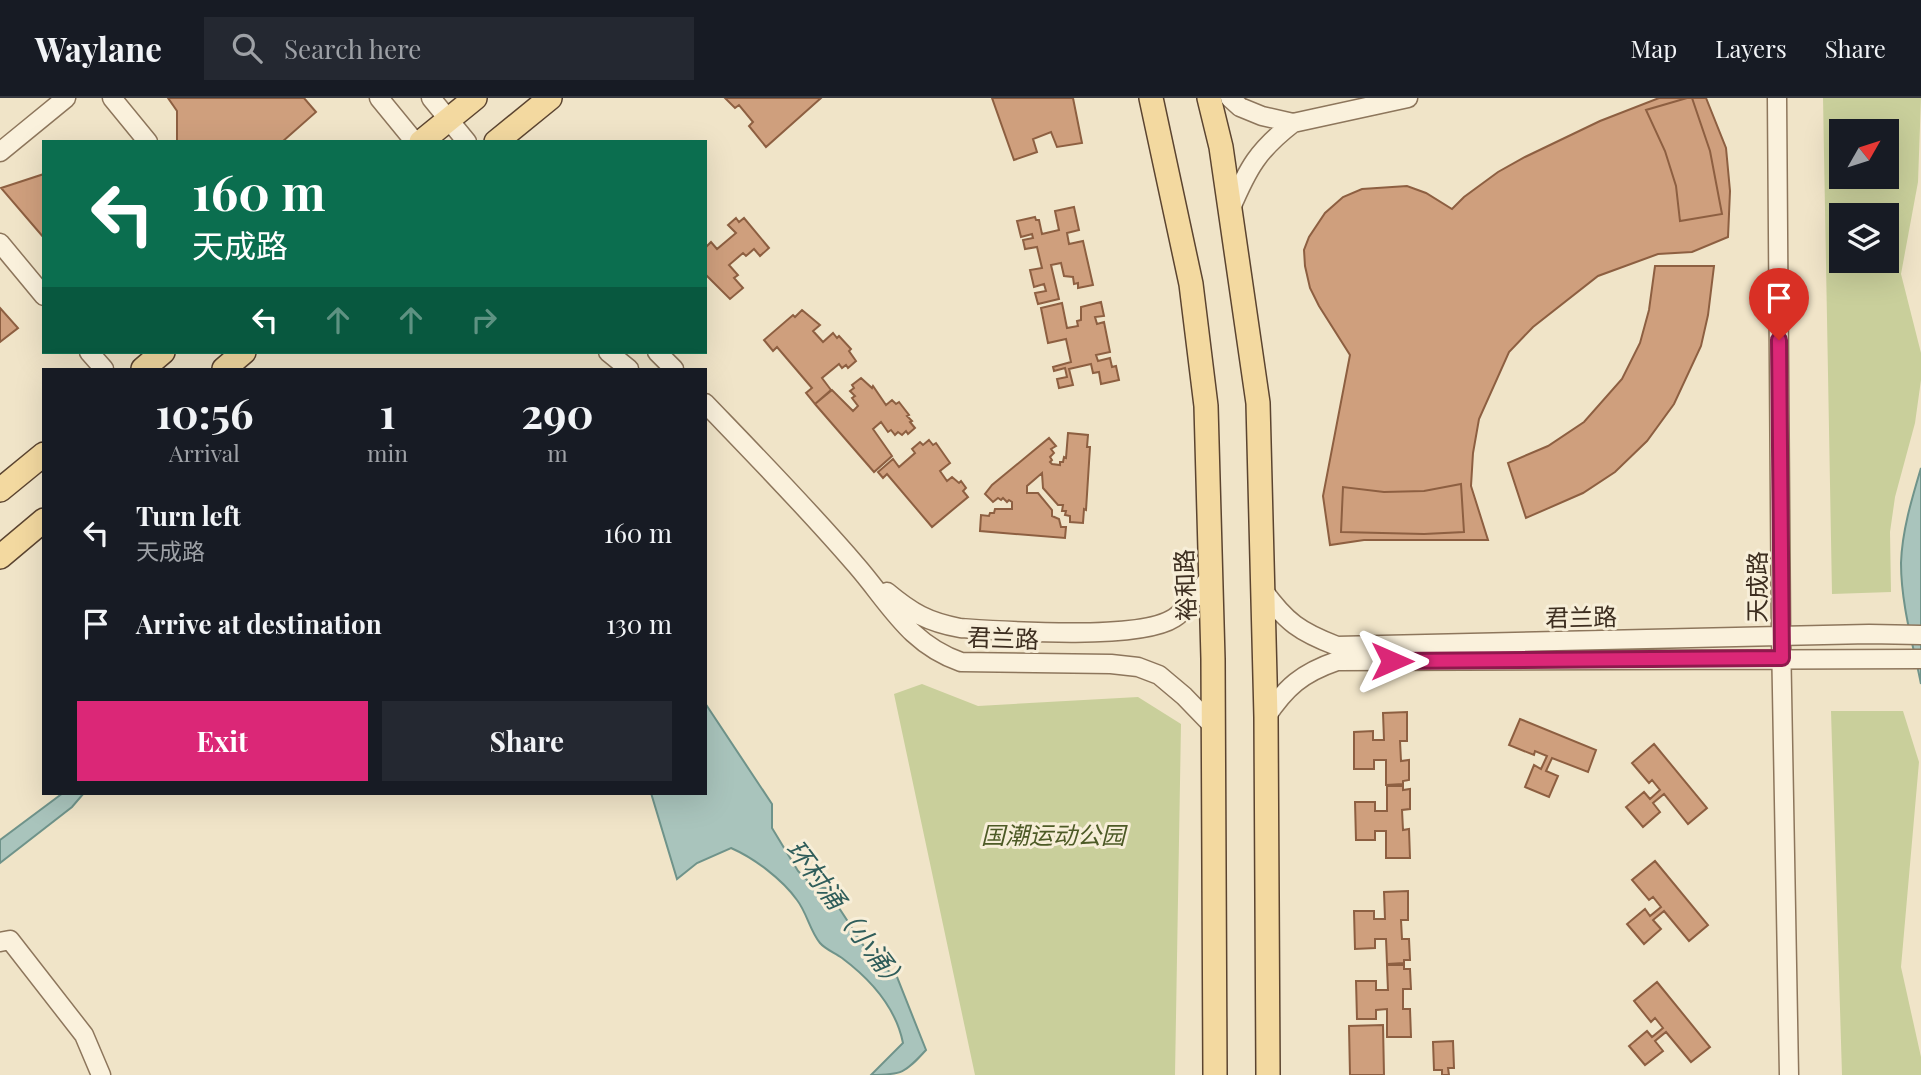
<!DOCTYPE html>
<meta charset="utf-8">
<style>
body{margin:0;font-family:"Playfair Display","Noto Sans SC",serif;background:#242831;color:#f1f3f6;height:100vh;display:flex;flex-direction:column;font-size:26px;white-space:nowrap}
*{box-sizing:border-box;margin:0}
p{font-size:23px;color:#9ea1a6}
.icon{flex:none;width:38px;height:38px;fill:none;stroke:currentColor;stroke-width:2;stroke-linecap:round;stroke-linejoin:round}
.map{position:relative;flex:1;overflow:hidden}
.panel{position:absolute;left:42px;top:270px;width:665px;height:427px;display:flex;flex-direction:column;background:#171b24;border-radius:0px;box-shadow:0 7px 28px #0002}
.panel>*{flex:none}
.hud{position:absolute;left:42px;top:42px;width:665px;height:214px;border-radius:0px;box-shadow:0 7px 28px #0002;background:#0b6e4f;color:#fff;overflow:hidden}
.needle{width:46px;rotate:51deg}
.buttons{position:absolute;left:1829px;top:21px;display:grid;gap:14px}
.buttons a{display:grid;place-items:center;width:70px;height:70px;border-radius:0px;background:#171b24;box-shadow:0 7px 28px #0002;font-size:35px}
.pin{position:absolute;display:grid;place-items:center;width:60px;height:60px;color:#fff;margin:-72px -30px;border-radius:50% 50% 50% 0;rotate:-45deg;box-shadow:0 0 7px #0007}
.pin .icon{rotate:45deg}
.me{position:absolute;width:77px;margin:-38px;rotate:90deg;stroke-linejoin:round;filter:drop-shadow(0 0 5px #0008)}
.turn{display:flex;align-items:center;gap:24px;height:147px;padding:0 35px;font-size:32px}
.turn .icon{width:91px;height:91px;stroke-width:2.5}
.turn b{display:block;font-size:49px;line-height:60px}
.lanes{display:flex;align-items:center;height:66px;padding:0 35px;background:#0003;justify-content:center;gap:35px;direction:ltr}
.lanes .off{opacity:.35}
.eta{display:flex;justify-content:space-evenly;align-items:center;height:119px;text-align:center}
.eta b{font-size:42px;font-weight:700;line-height:49px}
.action{display:flex;gap:14px;margin-top:auto;padding:14px 35px}
.action a{flex:1;height:80px;border-radius:0px;background:#db2777;color:#fff;font-size:28px;font-weight:700;line-height:80px;text-align:center}
.action a+a{background:#242831;color:#f1f3f6}
ul{padding:0;list-style:none}
li{display:flex;align-items:center;gap:21px;height:91px;padding:0 35px}
li div{flex:1}
li b{display:block;font-size:26px}
li em{font-style:normal}
header{display:flex;align-items:center;gap:42px;box-sizing:border-box;height:98px;padding:0 35px;background:#171b24;border-bottom:2px solid #363941}
header strong{font-size:33px}
nav{display:flex;gap:38px;margin-inline-start:auto;font-size:24px}
.search{width:490px;height:63px;background:#242831;display:flex;align-items:center;gap:18px;box-sizing:border-box;padding:0 24px;border-radius:0px;color:#9ea1a6;font-size:26px}
.map>svg:first-child{display:block}
</style>
<header>
<strong>Waylane</strong>
<div class="search"><svg class="icon" aria-label="search" viewBox="0 0 24 24"><circle cx="10" cy="10" r="6"/><path d="M15 15l6 6"/></svg>Search here</div>
<nav><a>Map</a><a>Layers</a><a>Share</a></nav>
</header>
<div class="map">
<svg width="1921" height="977" viewBox="0 0 1921 977">
<rect width="100%" height="100%" fill="#f0e4c8"/>
<!-- green -->
<path fill="#c9cf9b" fill-rule="evenodd" d="M 1823,0 L 1921,0 L 1918,84 L 1901,176 L 1921,255 L 1921,282 L 1915,325 L 1895,399 L 1890,434 L 1891,494 L 1832,496 ZM 1841,33 L 1886,33 L 1886,79 L 1841,79 ZM 1841,117 L 1886,117 L 1886,163 L 1841,163 Z
M 922,586 L 978,608 L 1138,599 L 1181,626 L 1175,977 L 975,977 L 894,596 Z
M 1831,613 L 1903,613 L 1919,664 L 1901,869 L 1921,959 L 1921,977 L 1842,977 Z"/>
<!-- water -->
<path fill="#a9c4bc" stroke="#6f938a" stroke-width="2" d="M 1921,370 L 1921,586 C 1913,546 1901,506 1901,465 C 1902,433 1912,400 1921,370 Z
M 705,605 L 772,706 L 772,730 L 798,773 L 814,789 L 826,790 L 873,862 L 897,879 L 926,952 C 905,975 902,977 871,977 L 903,945 C 896,910 870,881 842,860 C 835,855 825,851 820,845 C 810,833 807,815 797,802 C 782,781 754,760 731,750 L 697,765 L 677,781 L 651,695 L 705,695 Z
M 63,695 L 84,695 L 72,709 L 0,765 L 0,742 Z"/>
<!-- building -->
<path fill="#cf9f7d" stroke="#8d5f41" stroke-width="2" d="M 168,0 L 304,0 L 316,14 L 282,44 L 177,44 L 177,13 Z
M 725,0 L 821,0 L 766,49 L 749,28 L 753,24 L 739,7 L 735,10 Z
M 992,0 L 1073,0 L 1082,45 L 1057,49 L 1051,34 L 1033,41 L 1037,54 L 1014,62 Z
M 1659,0 L 1706,0 L 1726,50 L 1730,93 L 1728,139 L 1692,154 L 1658,156 L 1598,178 L 1533,229 L 1509,254 L 1479,321 L 1473,355 L 1471,388 L 1488,442 L 1364,442 L 1330,447 L 1323,398 L 1350,257 L 1319,208 L 1310,190 L 1305,168 L 1304,152 L 1309,139 L 1325,115 L 1343,99 L 1362,91 L 1407,88 L 1426,95 L 1452,111 L 1464,99 L 1498,74 L 1525,59 L 1600,23 Z
M 1687,0 L 1692,0 L 1710,53 L 1722,116 L 1680,123 L 1676,88 L 1665,53 L 1646,12 Z
M 44,76 L 44,140 L 1,90 Z
M 1074,109 L 1079,132 L 1067,135 L 1069,146 L 1083,143 L 1093,187 L 1078,190 L 1078,185 L 1074,186 L 1073,179 L 1064,178 L 1061,165 L 1051,167 L 1059,201 L 1038,206 L 1035,195 L 1046,193 L 1044,186 L 1034,189 L 1030,172 L 1042,170 L 1037,149 L 1025,151 L 1023,142 L 1033,140 L 1032,136 L 1021,139 L 1017,123 L 1035,119 L 1036,122 L 1039,122 L 1042,136 L 1059,132 L 1055,113 Z
M 736,120 L 739,124 L 744,120 L 769,150 L 760,158 L 754,151 L 746,158 L 743,155 L 729,167 L 738,177 L 734,180 L 743,190 L 730,201 L 705,176 L 705,146 L 707,148 L 711,144 L 717,151 L 736,135 L 728,127 Z
M 1655,168 L 1714,168 L 1708,217 L 1701,248 L 1674,306 L 1647,343 L 1615,374 L 1583,395 L 1526,420 L 1508,365 L 1548,348 L 1584,324 L 1622,281 L 1640,245 L 1649,212 Z
M 1101,204 L 1104,218 L 1095,219 L 1097,226 L 1104,224 L 1110,254 L 1096,257 L 1098,263 L 1110,260 L 1112,269 L 1116,268 L 1119,282 L 1101,286 L 1099,274 L 1093,275 L 1091,266 L 1069,271 L 1073,287 L 1059,290 L 1057,281 L 1067,279 L 1065,270 L 1054,273 L 1053,269 L 1071,264 L 1066,241 L 1048,245 L 1041,210 L 1062,205 L 1067,230 L 1078,228 L 1077,223 L 1081,222 L 1081,209 Z
M 0,210 L 18,230 L 0,244 Z
M 802,212 L 820,227 L 813,233 L 823,244 L 833,235 L 837,240 L 839,238 L 851,251 L 849,253 L 856,263 L 848,270 L 846,267 L 842,270 L 839,266 L 822,280 L 831,292 L 815,306 L 806,295 L 812,290 L 777,249 L 773,253 L 764,242 L 793,217 L 795,219 Z
M 861,280 L 872,290 L 873,288 L 886,307 L 892,302 L 896,306 L 899,304 L 909,317 L 907,318 L 912,323 L 910,324 L 915,330 L 908,336 L 906,333 L 902,337 L 898,334 L 895,337 L 891,332 L 888,334 L 881,324 L 873,331 L 892,358 L 874,374 L 815,306 L 832,292 L 853,313 L 858,308 L 852,300 L 855,298 L 850,293 L 854,290 L 852,287 Z
M 1068,335 L 1088,337 L 1087,349 L 1090,349 L 1086,412 L 1084,411 L 1083,425 L 1070,424 L 1070,418 L 1065,417 L 1066,413 L 1062,413 L 1063,407 L 1058,407 L 1043,390 L 1042,375 L 1027,388 L 1027,395 L 1038,395 L 1052,412 L 1052,418 L 1059,421 L 1061,429 L 1066,429 L 1065,440 L 980,433 L 981,417 L 989,418 L 990,415 L 994,415 L 995,411 L 1012,411 L 1012,404 L 1009,402 L 1007,404 L 1003,400 L 1001,402 L 998,400 L 993,404 L 985,396 L 992,387 L 1049,340 L 1056,348 L 1051,351 L 1054,355 L 1050,359 L 1052,362 L 1050,364 L 1052,366 L 1060,367 L 1060,364 L 1063,364 L 1064,359 L 1066,360 Z
M 929,342 L 933,347 L 936,345 L 950,365 L 940,373 L 947,383 L 952,379 L 959,385 L 961,383 L 966,390 L 963,393 L 968,399 L 932,429 L 887,376 L 883,380 L 878,374 L 893,361 L 899,369 L 915,355 L 912,351 L 920,344 L 923,347 Z
M 1461,386 L 1464,434 L 1424,436 L 1341,434 L 1343,389 L 1384,394 L 1424,393 Z
M 1407,614 L 1407,643 L 1400,643 L 1401,663 L 1409,662 L 1409,682 L 1403,683 L 1403,686 L 1386,687 L 1386,662 L 1374,662 L 1374,671 L 1354,671 L 1354,634 L 1373,633 L 1373,642 L 1384,642 L 1383,615 Z
M 1520,621 L 1596,652 L 1588,674 L 1552,660 L 1546,673 L 1558,678 L 1549,699 L 1525,689 L 1534,667 L 1541,671 L 1547,658 L 1535,653 L 1534,657 L 1509,647 Z
M 1654,646 L 1707,710 L 1688,726 L 1664,696 L 1653,705 L 1660,714 L 1643,729 L 1626,709 L 1644,694 L 1650,701 L 1660,692 L 1652,682 L 1649,685 L 1632,665 Z
M 1387,688 L 1403,688 L 1403,692 L 1410,691 L 1410,711 L 1402,712 L 1403,732 L 1409,731 L 1410,760 L 1386,760 L 1386,733 L 1375,733 L 1375,742 L 1356,742 L 1355,704 L 1375,704 L 1375,713 L 1387,713 Z
M 1655,763 L 1708,827 L 1689,843 L 1664,813 L 1653,822 L 1661,831 L 1644,846 L 1627,826 L 1645,811 L 1650,818 L 1661,809 L 1653,799 L 1649,802 L 1632,782 Z
M 1408,793 L 1408,822 L 1401,822 L 1402,841 L 1409,841 L 1410,862 L 1404,862 L 1404,865 L 1387,866 L 1386,841 L 1375,841 L 1375,850 L 1355,851 L 1354,813 L 1374,813 L 1374,821 L 1385,821 L 1384,794 Z
M 1387,867 L 1404,867 L 1404,871 L 1410,871 L 1411,891 L 1403,891 L 1403,911 L 1410,911 L 1411,939 L 1387,939 L 1387,911 L 1376,912 L 1376,921 L 1357,921 L 1356,883 L 1376,883 L 1376,892 L 1388,892 Z
M 1657,884 L 1710,949 L 1691,964 L 1666,934 L 1655,943 L 1663,953 L 1645,967 L 1629,948 L 1647,933 L 1652,939 L 1663,930 L 1655,920 L 1651,924 L 1634,903 Z
M 1383,927 L 1384,977 L 1350,977 L 1349,928 Z
M 1453,943 L 1454,970 L 1448,970 L 1449,977 L 1442,977 L 1442,972 L 1434,972 L 1433,944 Z"/>
<g fill="none" stroke-linecap="round" stroke-linejoin="round">
<!-- minor casing -->
<g stroke="#8d765c" stroke-width="21">
<path id="minor" d="M 112,0 L 148,44
M 379,0 L 415,44
M 431,0 L 467,44
M 1230,0 L 1240,9 L 1262,18 L 1293,25 L 1408,0
M 1777,0 L 1781,538 L 1789,977
M 0,54 L 66,0
M 1231,110 C 1248,70 1258,52 1293,25
M 0,145 L 44,198
M 89,254 L 104,271
M 608,254 L 629,271
M 657,254 L 674,271
M 705,305 C 756,358 808,411 856,467 C 890,506 909,546 961,564 L 1111,566 L 1138,569 L 1159,577 L 1184,598 L 1213,628
M 1263,492 C 1286,524 1300,534 1337,548 L 1869,536 L 1921,537
M 887,494 C 912,515 928,524 960,530 C 1005,533 1139,543 1174,520 C 1188,511 1199,492 1210,479
M 1266,619 C 1286,589 1302,575 1337,563 L 1921,561
M 0,844 L 10,842 L 84,937 L 101,977"/>
</g>
<!-- major casing -->
<g stroke="#5b4430" stroke-width="26">
<path id="major" d="M 1151,0 L 1191,186 L 1206,308 L 1213,561 L 1215,977
M 1209,0 L 1221,49 L 1258,305 L 1266,619 L 1268,977
M 421,44 L 475,0
M 496,44 L 550,0
M 143,271 L 163,254
M 224,271 L 244,254
M 0,392 L 44,356
M 0,459 L 44,422"/>
</g>
<!-- minor -->
<use href="#minor" stroke="#faf1dc" stroke-width="18"/>
<!-- major -->
<use href="#major" stroke="#f3d9a0" stroke-width="23"/>
</g>
<g fill="none" stroke-linecap="round" stroke-linejoin="round">
<!-- route casing -->
<g stroke="#8e194d" stroke-width="18">
<path id="route" d="M 1392,563 L 1782,560 L 1779,242"/>
</g>
<!-- route -->
<use href="#route" stroke="#db2777" stroke-width="12"/>
</g>
<g text-anchor="middle" dominant-baseline="central" stroke-width="6" stroke-linejoin="round" paint-order="stroke">
<!-- street labels -->
<g font-size="24" fill="#3d2e20" stroke="#f7eed8">
<text transform="translate(1184 487) rotate(-92)">裕和路</text>
<text transform="translate(1756 489) rotate(-90)">天成路</text>
<text transform="translate(1581 518) rotate(-1)">君兰路</text>
<text transform="translate(1003 539) rotate(2)">君兰路</text>
</g>
<!-- park labels -->
<g font-size="24" font-style="italic" fill="#4d5a26" stroke="#f7eed8">
<text x="1053" y="736">国潮运动公园</text>
</g>
<!-- water labels -->
<g font-size="26" font-style="italic" fill="#2f5d5a" stroke="#f7eed8">
<text transform="translate(848 817) rotate(53)">环村涌（小涌）</text>
</g>
</g>
</svg>
<div class="buttons">
<a><svg class="needle" viewBox="-14 -14 28 28"><path d="M0-13l5 13h-10z" fill="#e53935"/><path d="M0 13l5-13h-10z" fill="#9ea1a6"/></svg></a>
<a><svg class="icon" aria-label="layers" viewBox="0 0 24 24"><path d="M12 4l9 5-9 5-9-5zM3 14l9 5 9-5"/></svg></a>
</div>
<div class="pin" style="left:1779px;top:242px;background:#d93025"><svg class="icon" aria-label="arrive" viewBox="0 0 24 24"><path d="M6 21V4h12l-3 4 3 4H6"/></svg></div>
<svg class="me" style="left:1392px;top:563px" viewBox="-20 -20 40 40"><path d="M0-17L14 15 0 8-14 15z" fill="#db2777" stroke="#fff" stroke-width="4"/></svg>
<div class="hud">
<div class="turn"><svg class="icon" aria-label="left" viewBox="0 0 24 24"><path d="M17 20v-9H6M10 6l-5 5 5 5"/></svg><div><b>160 m</b>天成路</div></div>
<div class="lanes"><svg class="icon" aria-label="left" viewBox="0 0 24 24"><path d="M17 20v-9H6M10 6l-5 5 5 5"/></svg><svg class="icon off" aria-label="ahead" viewBox="0 0 24 24"><path d="M12 20V5M6 11l6-6 6 6"/></svg><svg class="icon off" aria-label="ahead" viewBox="0 0 24 24"><path d="M12 20V5M6 11l6-6 6 6"/></svg><svg class="icon off" aria-label="right" viewBox="0 0 24 24"><path d="M7 20v-9h11M14 6l5 5-5 5"/></svg></div>
</div>
<section class="panel">
<div class="eta">
<div><b>10:56</b><p>Arrival</p></div>
<div><b>1</b><p>min</p></div>
<div><b>290</b><p>m</p></div>
</div>
<ul>
<li><svg class="icon" aria-label="left" viewBox="0 0 24 24"><path d="M17 20v-9H6M10 6l-5 5 5 5"/></svg><div><b>Turn left</b><p>天成路</p></div><em>160 m</em></li>
<li><svg class="icon" aria-label="arrive" viewBox="0 0 24 24"><path d="M6 21V4h12l-3 4 3 4H6"/></svg><div><b>Arrive at destination</b></div><em>130 m</em></li>
</ul>
<div class="action"><a>Exit</a><a>Share</a></div>
</section>
</div>
